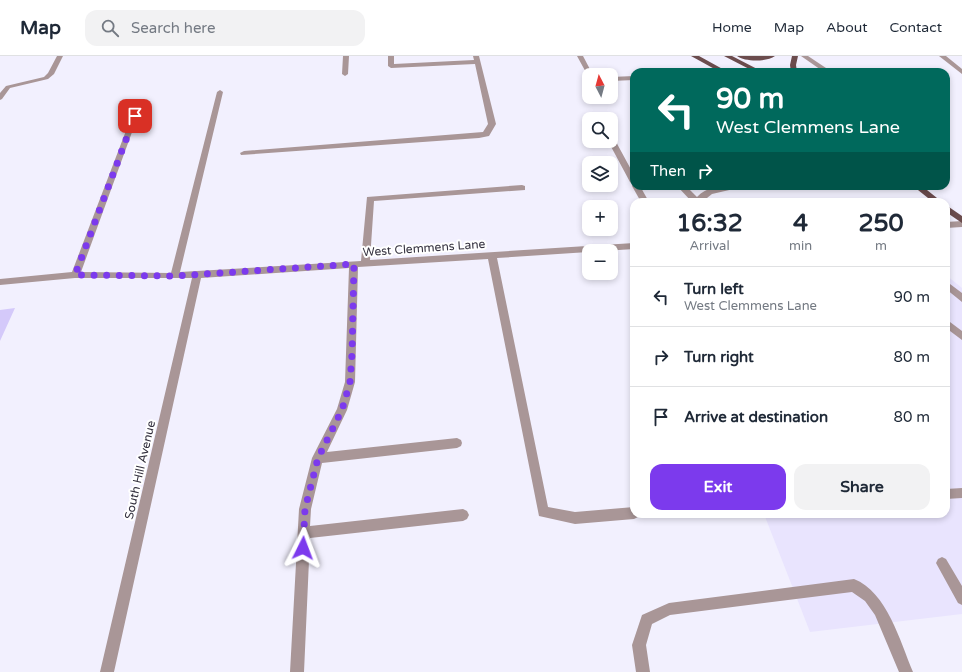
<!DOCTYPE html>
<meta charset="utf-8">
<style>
body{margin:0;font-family:"Varela Round",sans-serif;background:#f2f2f3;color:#1f2937;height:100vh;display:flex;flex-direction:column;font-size:15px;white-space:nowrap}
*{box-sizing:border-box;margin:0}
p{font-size:13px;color:#747a83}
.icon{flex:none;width:22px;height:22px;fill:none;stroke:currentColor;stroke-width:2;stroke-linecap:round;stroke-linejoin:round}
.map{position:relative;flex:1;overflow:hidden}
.sheet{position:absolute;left:630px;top:142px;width:320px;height:320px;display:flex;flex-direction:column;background:#fff;border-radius:12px;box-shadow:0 2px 6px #0003}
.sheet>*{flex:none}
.guide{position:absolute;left:630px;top:12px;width:320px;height:122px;border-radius:12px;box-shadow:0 2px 6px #0003;background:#00695c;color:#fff;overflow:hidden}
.needle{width:26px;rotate:354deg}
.fabs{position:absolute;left:582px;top:12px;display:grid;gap:8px}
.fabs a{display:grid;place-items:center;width:36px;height:36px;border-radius:8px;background:#fff;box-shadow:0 2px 6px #0003;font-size:20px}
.pin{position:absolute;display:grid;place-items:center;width:34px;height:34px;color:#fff;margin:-17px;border-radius:8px;box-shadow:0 2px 6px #0006}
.me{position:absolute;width:44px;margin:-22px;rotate:3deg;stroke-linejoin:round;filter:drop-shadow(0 0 3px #0008)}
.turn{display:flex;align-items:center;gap:14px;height:84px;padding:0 20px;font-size:18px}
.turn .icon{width:52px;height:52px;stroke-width:2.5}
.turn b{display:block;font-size:28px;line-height:34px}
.then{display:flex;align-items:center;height:38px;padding:0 20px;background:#0003;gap:8px;font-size:15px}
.eta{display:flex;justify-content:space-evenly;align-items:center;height:68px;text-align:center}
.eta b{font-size:24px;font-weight:700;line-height:28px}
.cta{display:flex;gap:8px;margin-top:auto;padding:8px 20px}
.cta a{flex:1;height:46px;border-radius:12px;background:#7c3aed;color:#fff;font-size:16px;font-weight:700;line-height:46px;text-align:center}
.cta a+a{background:#f2f2f3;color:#1f2937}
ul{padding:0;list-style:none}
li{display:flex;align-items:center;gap:12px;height:60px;padding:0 20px;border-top:1px solid #e0e1e3}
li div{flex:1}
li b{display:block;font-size:15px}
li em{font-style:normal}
header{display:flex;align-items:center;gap:24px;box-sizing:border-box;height:56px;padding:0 20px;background:#fff;border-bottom:1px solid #e0e1e3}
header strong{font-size:19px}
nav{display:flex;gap:22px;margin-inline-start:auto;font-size:14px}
.search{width:280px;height:36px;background:#f2f2f3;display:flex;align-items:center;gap:10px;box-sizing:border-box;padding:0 14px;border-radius:12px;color:#747a83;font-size:15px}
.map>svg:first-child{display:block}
</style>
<header>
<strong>Map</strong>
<div class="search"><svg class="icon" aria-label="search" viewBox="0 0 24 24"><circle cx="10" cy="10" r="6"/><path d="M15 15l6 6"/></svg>Search here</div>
<nav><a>Home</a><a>Map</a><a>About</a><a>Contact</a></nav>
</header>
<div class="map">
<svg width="962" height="616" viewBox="0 0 962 616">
<rect width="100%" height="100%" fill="#f2f0fe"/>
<!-- built -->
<path fill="#e9e4fe" d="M 946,219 L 962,232 L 962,558 L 810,576 L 764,458 L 946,458 Z"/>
<!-- green -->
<path fill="#d4c9fa" d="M 15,252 L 0,285 L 0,254 Z"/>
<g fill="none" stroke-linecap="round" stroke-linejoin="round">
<!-- minor -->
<path fill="#a99697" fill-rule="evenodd" d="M 57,0 L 63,0 L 54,18 L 48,23 L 10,32 L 2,43 L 0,44 L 0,37 L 6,30 L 44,21 L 48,17 Z
M 343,0 L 349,0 L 348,18 L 345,20 L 342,18 Z
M 388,0 L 394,0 L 394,8 L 474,4 L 473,0 L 479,0 L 496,68 L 489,80 L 479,82 L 241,99 L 240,97 L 244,95 L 483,76 L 488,68 L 475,8 L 391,12 L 388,10 Z
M 577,0 L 583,0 L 593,19 L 588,20 Z
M 801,0 L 808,0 L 832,16 L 824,16 Z
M 939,0 L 946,0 L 962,13 L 962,18 Z
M 634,20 L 634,24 L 611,25 L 611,21 Z
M 220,34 L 223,36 L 180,216 L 361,205 L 367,141 L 522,129 L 525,130 L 525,134 L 374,145 L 370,204 L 634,187 L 634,193 L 497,202 L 548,451 L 575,456 L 634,451 L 634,458 L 639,458 L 638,461 L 634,463 L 575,468 L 539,460 L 488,203 L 358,211 L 355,326 L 347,354 L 327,396 L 457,382 L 461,384 L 462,387 L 461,390 L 457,392 L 322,407 L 311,453 L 310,470 L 463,453 L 467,455 L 469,459 L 467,463 L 463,465 L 310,482 L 304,616 L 290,616 L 299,453 L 312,402 L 337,353 L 345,326 L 349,212 L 201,222 L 114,616 L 100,616 L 192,222 L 75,222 L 0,229 L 0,223 L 72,216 L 137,46 L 140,44 L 143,46 L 81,216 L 171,217 L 217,36 Z
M 611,82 L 615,84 L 634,119 L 634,130 L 640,130 L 649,146 L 641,146 L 632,130 L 633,128 L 630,126 L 608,85 L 611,85 Z
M 677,130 L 686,130 L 697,141 C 708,129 724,130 739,130 L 738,132 L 712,138 L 702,146 L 692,146 Z
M 962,165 L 962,171 L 946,172 L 946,166 Z
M 946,225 L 962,237 L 962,246 L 946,233 Z
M 946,263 L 962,275 L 962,284 L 946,272 Z
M 962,432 L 962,442 L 946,443 L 946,433 Z
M 942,501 L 946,503 L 962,530 L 962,549 L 958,547 L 936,507 L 938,503 Z
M 854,523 C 887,536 900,585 913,616 L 899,616 L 875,559 L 865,545 L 852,536 L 670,559 L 652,568 L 646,589 L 650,616 L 636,616 L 632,589 L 642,559 L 669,547 Z"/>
<!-- major -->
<path fill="#6b4c4d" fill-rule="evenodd" d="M 691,0 L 699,0 L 728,16 L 720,16 Z
M 724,0 L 732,0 L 763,16 L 755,16 Z
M 737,0 L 775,0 C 767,6 745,6 737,0 Z
M 792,0 L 798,0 L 796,9 L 797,16 L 791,16 L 790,9 Z
M 913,130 L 922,130 L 942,146 L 933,146 Z
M 946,149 L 962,160 L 962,167 L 946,156 Z"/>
</g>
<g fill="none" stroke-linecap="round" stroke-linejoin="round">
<!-- route -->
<path stroke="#7c3aed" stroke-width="7" stroke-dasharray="0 12.6" d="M 135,60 L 75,219 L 175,220 L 354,208 L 352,298 L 350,326 L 342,354 L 318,402 L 305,453 L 303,492"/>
</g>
<g text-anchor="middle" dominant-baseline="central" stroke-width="4" stroke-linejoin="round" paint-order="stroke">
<!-- street labels -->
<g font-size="12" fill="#34313f" stroke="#fff">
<text transform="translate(424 192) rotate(-4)">West Clemmens Lane</text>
<text transform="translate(140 414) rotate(-77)">South Hill Avenue</text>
</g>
</g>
</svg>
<div class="fabs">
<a><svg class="needle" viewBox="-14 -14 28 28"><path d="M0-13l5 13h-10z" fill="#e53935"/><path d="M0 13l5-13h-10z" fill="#747a83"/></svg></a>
<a><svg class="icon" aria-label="search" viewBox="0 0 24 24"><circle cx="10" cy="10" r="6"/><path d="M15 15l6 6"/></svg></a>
<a><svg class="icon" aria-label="layers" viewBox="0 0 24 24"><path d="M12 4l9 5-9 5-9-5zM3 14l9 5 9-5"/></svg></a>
<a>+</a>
<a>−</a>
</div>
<div class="pin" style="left:135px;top:60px;background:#d93025"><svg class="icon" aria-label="arrive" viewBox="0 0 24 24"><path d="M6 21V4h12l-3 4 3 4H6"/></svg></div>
<svg class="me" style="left:303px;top:492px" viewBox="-20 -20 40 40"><path d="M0-17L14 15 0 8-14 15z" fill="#7c3aed" stroke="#fff" stroke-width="4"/></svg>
<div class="guide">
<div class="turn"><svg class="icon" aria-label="left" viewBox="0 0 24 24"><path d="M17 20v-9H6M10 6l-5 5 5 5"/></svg><div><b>90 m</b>West Clemmens Lane</div></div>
<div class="then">Then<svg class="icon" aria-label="right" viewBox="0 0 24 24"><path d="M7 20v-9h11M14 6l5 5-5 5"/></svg></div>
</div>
<section class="sheet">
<div class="eta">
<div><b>16:32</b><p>Arrival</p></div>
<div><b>4</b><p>min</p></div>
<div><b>250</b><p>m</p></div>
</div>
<ul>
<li><svg class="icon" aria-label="left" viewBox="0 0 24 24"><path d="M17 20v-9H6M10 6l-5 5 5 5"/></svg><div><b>Turn left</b><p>West Clemmens Lane</p></div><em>90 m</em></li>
<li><svg class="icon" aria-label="right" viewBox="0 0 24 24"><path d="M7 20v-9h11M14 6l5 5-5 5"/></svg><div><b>Turn right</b></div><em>80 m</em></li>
<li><svg class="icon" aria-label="arrive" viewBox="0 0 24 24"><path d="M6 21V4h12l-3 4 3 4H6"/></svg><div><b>Arrive at destination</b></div><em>80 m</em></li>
</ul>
<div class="cta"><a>Exit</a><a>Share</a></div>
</section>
</div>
